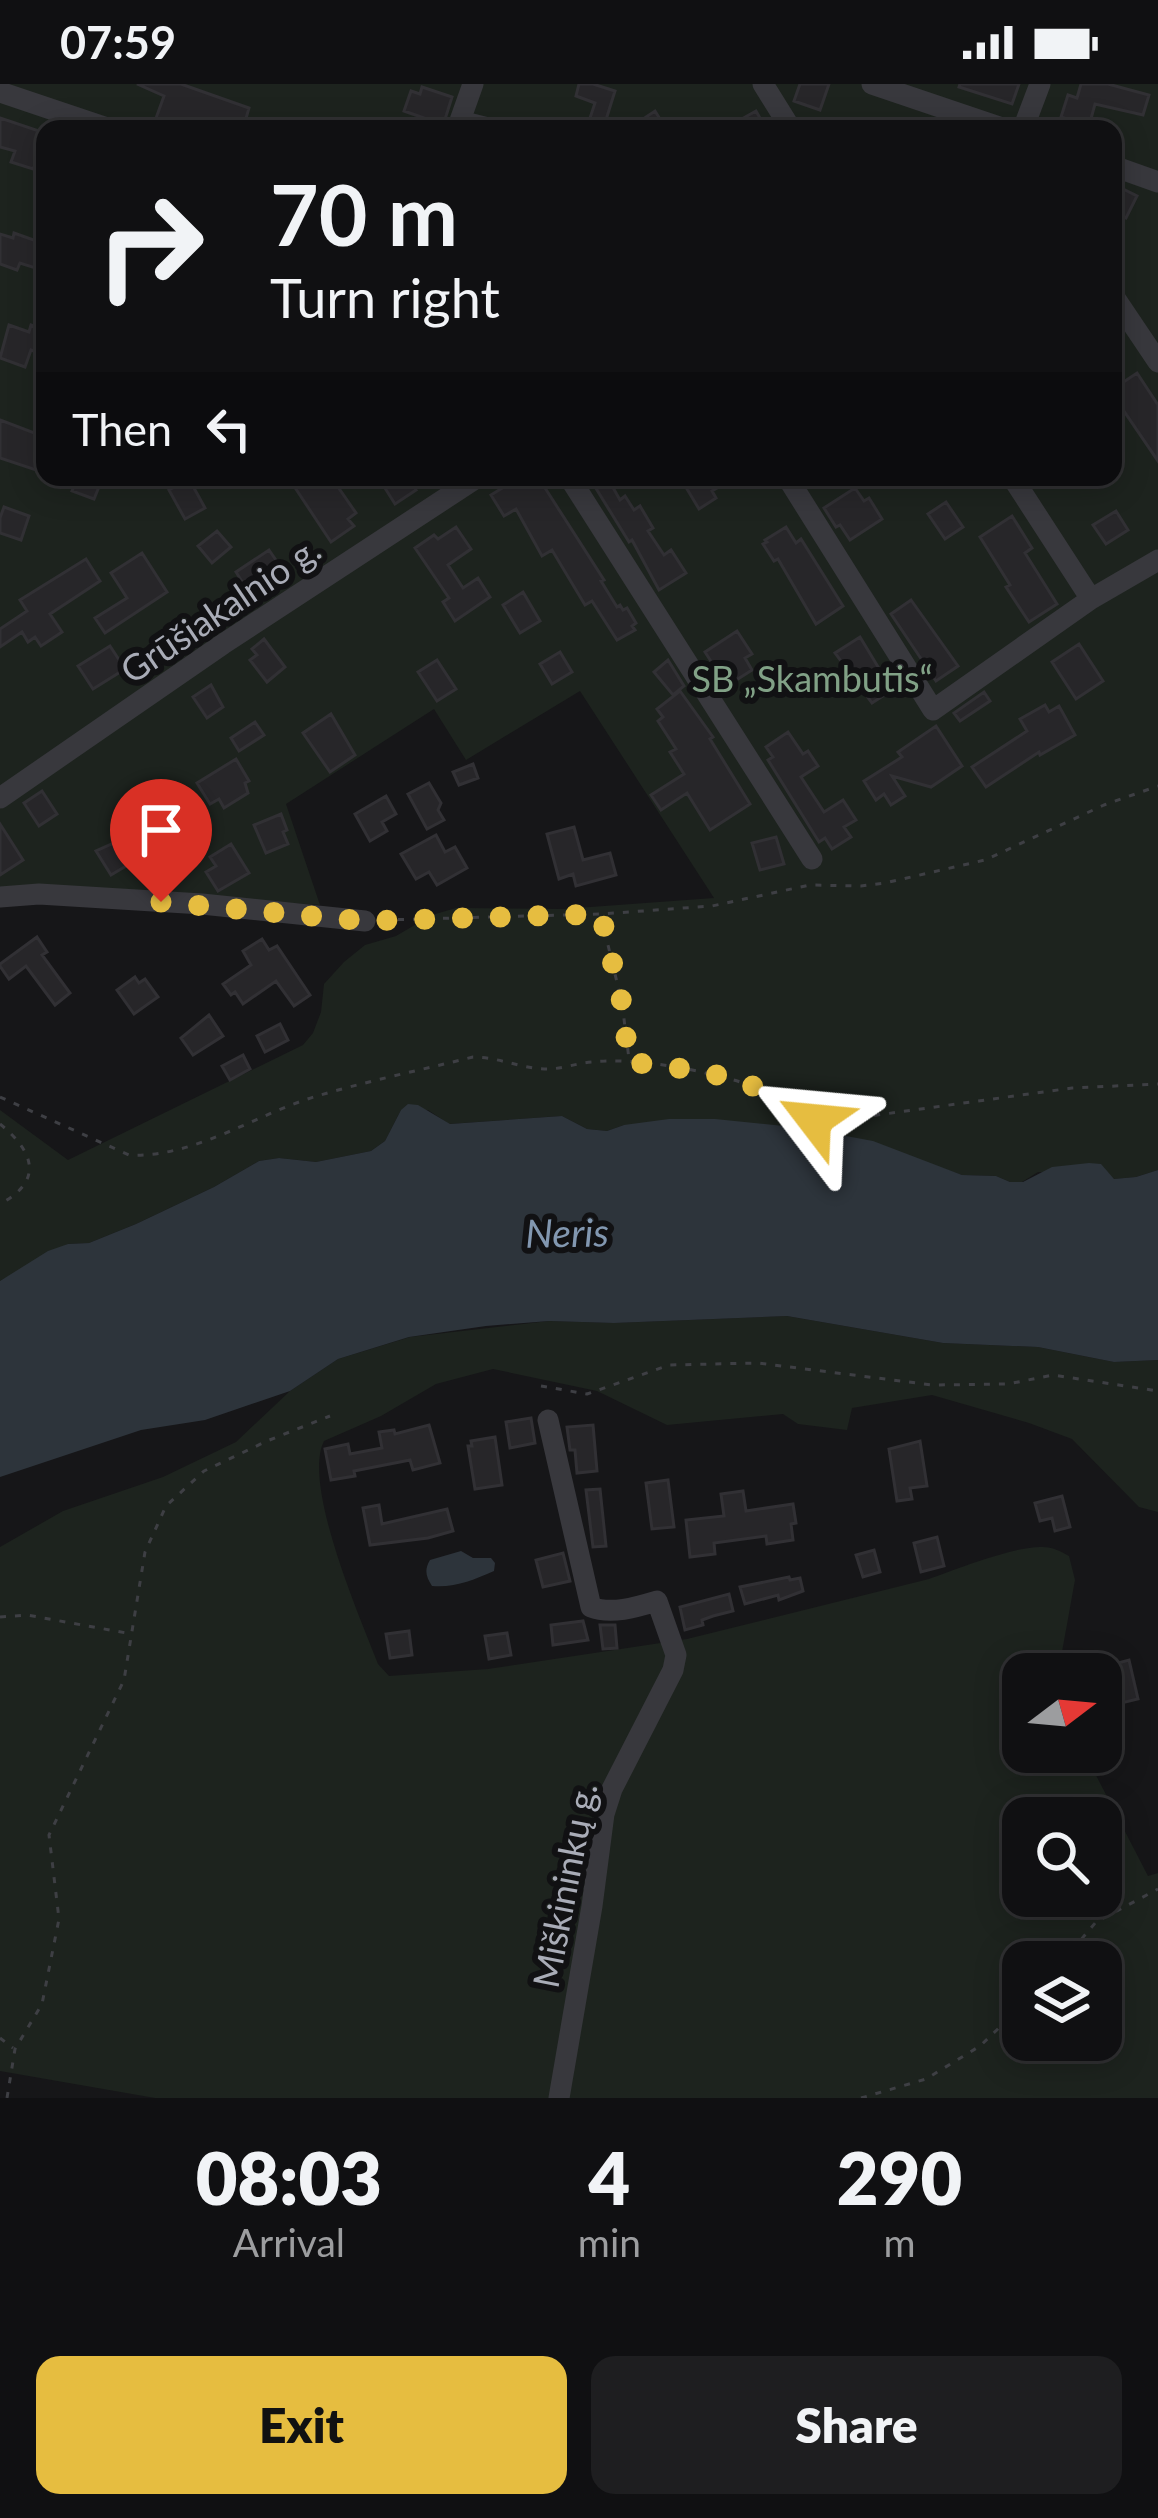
<!DOCTYPE html>
<meta charset="utf-8">
<style>
body{margin:0;font-family:Lato,sans-serif;background:#1e1e20;color:#f1f3f6;height:100vh;display:flex;flex-direction:column;font-size:45px;white-space:nowrap}
*{box-sizing:border-box;margin:0}
p{font-size:39px;color:#9c9d9f}
.icon{flex:none;width:66px;height:66px;fill:none;stroke:currentColor;stroke-width:2;stroke-linecap:round;stroke-linejoin:round}
.map{position:relative;height:2014px;overflow:hidden}
.side{display:flex;flex-direction:column;background:#101012;flex:1}
.side>*{flex:none}
.hud{position:absolute;left:36px;top:36px;width:1086px;height:366px;border-radius:24px;box-shadow:0 6px 30px #0003,0 0 0 3px #303032;background:#101012;color:#f1f3f6;overflow:hidden}
.needle{width:78px;rotate:74deg}
.buttons{position:absolute;left:1002px;top:1569px;display:grid;gap:24px}
.buttons a{display:grid;place-items:center;width:120px;height:120px;border-radius:24px;background:#101012;box-shadow:0 6px 30px #0003,0 0 0 3px #303032;font-size:60px}
.pin{position:absolute;display:grid;place-items:center;width:102px;height:102px;color:#fff;margin:-123px -51px;border-radius:50% 50% 50% 0;rotate:-45deg;box-shadow:0 0 12px #0007}
.pin .icon{rotate:45deg}
.me{position:absolute;width:132px;margin:-66px;rotate:299deg;stroke-linejoin:round;filter:drop-shadow(0 0 9px #0008)}
.turn{display:flex;align-items:center;gap:42px;height:252px;padding:0 36px;font-size:54px}
.turn .icon{width:156px;height:156px;stroke-width:2.5}
.turn b{display:block;font-size:84px;line-height:102px}
.then{display:flex;align-items:center;height:114px;padding:0 36px;background:#0003;gap:24px;font-size:45px}
.eta{display:flex;justify-content:space-evenly;align-items:center;height:204px;text-align:center}
.eta b{font-size:72px;font-weight:800;line-height:84px}
.primary-button{display:flex;gap:24px;margin-top:auto;padding:24px 36px}
.primary-button a{flex:1;height:138px;border-radius:24px;background:#e6bd40;color:#111;font-size:48px;font-weight:800;line-height:138px;text-align:center}
.primary-button a+a{background:#1e1e20;color:#f1f3f6}
.status{display:flex;justify-content:space-between;align-items:center;height:84px;padding:0 60px;background:#101012;direction:ltr}
.status svg{height:33px;fill:currentColor}
.map>svg:first-child{display:block}
</style>
<div class="status"><b>07:59</b><svg viewBox="0 0 49 12"><path d="M0 12V9h3v3zM5 12V6h3v6zM10 12V3h3v9zM15 12V0h3v12zM26 1h20v11H26zM47 4h2v5h-2z"/></svg></div>
<div class="map">
<svg width="1158" height="2014" viewBox="0 0 1158 2014">
<rect width="100%" height="100%" fill="#161618"/>
<!-- green -->
<path fill="#1d231e" fill-rule="evenodd" d="M 0,0 L 1158,0 L 1158,1086 L 1136,1093 L 1114,1095 L 1107,1090 L 1038,1088 L 1022,1098 L 1010,1098 L 996,1092 L 962,1091 L 919,1076 L 624,1041 L 607,1047 L 587,1045 L 562,1032 L 449,1040 L 428,1026 L 401,1026 L 385,1057 L 371,1067 L 316,1078 L 279,1074 L 259,1077 L 214,1103 L 136,1140 L 89,1159 L 68,1160 L 0,1197 L 0,1026 L 68,1076 L 303,961 L 313,949 L 321,928 L 324,900 L 344,878 L 365,861 L 396,852 L 432,831 L 456,824 L 563,825 L 714,814 L 580,607 L 466,676 L 434,625 L 286,720 L 320,821 L 47,803 L 0,808 ZM 45,45 L 1113,45 L 1113,393 L 45,393 Z
M 787,1232 L 943,1259 L 1038,1263 L 1114,1278 L 1158,1276 L 1158,1428 L 1139,1423 L 1072,1355 L 1029,1339 L 932,1311 L 852,1324 L 847,1346 L 798,1340 L 783,1330 L 667,1341 L 597,1307 L 493,1285 L 436,1300 L 381,1332 L 324,1357 C 302,1401 360,1533 378,1580 L 389,1592 L 488,1585 L 687,1555 L 929,1495 C 956,1485 1015,1462 1042,1463 C 1053,1463 1060,1467 1069,1472 L 1075,1496 L 1058,1590 L 1023,1590 L 1023,1668 L 1084,1668 L 1148,1792 L 1158,1789 L 1158,2014 L 155,2014 L 0,1987 L 0,1463 L 63,1427 L 163,1393 L 236,1358 L 290,1307 L 338,1275 L 410,1253 L 549,1237 L 614,1239 ZM 1023,1734 L 1101,1734 L 1101,1812 L 1023,1812 ZM 1023,1878 L 1101,1878 L 1101,1956 L 1023,1956 Z"/>
<!-- water -->
<path fill="#2d343b" d="M 408,1020 L 418,1021 L 450,1040 L 562,1032 L 587,1045 L 607,1047 L 624,1041 L 669,1035 L 715,1035 L 803,1044 L 873,1057 L 962,1091 L 996,1092 L 1010,1098 L 1023,1098 L 1052,1083 L 1089,1079 L 1101,1080 L 1114,1095 L 1136,1093 L 1158,1086 L 1158,1276 L 1114,1278 L 1038,1263 L 943,1259 L 787,1232 L 614,1239 L 549,1237 L 486,1242 L 409,1253 L 338,1275 L 290,1307 L 205,1336 L 141,1346 L 0,1393 L 0,1197 L 48,1167 L 68,1160 L 89,1159 L 136,1140 L 214,1103 L 259,1077 L 279,1074 L 316,1078 L 371,1067 L 385,1057 L 401,1026 Z
M 461,1467 L 473,1474 L 491,1474 L 495,1479 L 494,1487 C 473,1496 455,1504 432,1502 C 426,1493 424,1486 430,1476 Z"/>
<!-- building -->
<path fill="#272629" stroke="#313034" stroke-width="3" d="M 137,0 L 181,0 L 249,24 L 243,45 L 176,45 L 155,37 L 164,12 Z
M 579,0 L 593,0 L 615,7 L 605,39 L 590,34 L 595,19 L 576,12 Z
M 800,0 L 829,0 L 820,26 L 794,17 Z
M 960,0 L 1019,0 L 1012,20 L 959,3 Z
M 1081,0 L 1108,0 L 1149,11 L 1143,31 L 1095,20 L 1089,42 L 1061,33 L 1068,11 L 1077,14 Z
M 422,3 L 452,13 L 442,45 L 420,45 L 424,34 L 404,27 L 411,7 L 420,10 Z
M 655,27 L 666,45 L 628,45 Z
M 756,27 L 766,45 L 724,45 Z
M 0,34 L 45,49 L 45,84 L 35,81 L 33,85 L 11,78 L 15,67 L 0,63 Z
M 1113,100 L 1137,112 L 1126,134 L 1113,127 Z
M 14,149 L 45,160 L 45,187 L 20,179 L 17,186 L 0,180 L 0,150 L 13,154 Z
M 9,241 L 29,248 L 31,241 L 45,246 L 42,270 L 31,266 L 25,283 L 0,274 Z
M 1137,289 L 1158,321 L 1158,377 L 1113,311 L 1113,305 Z
M 0,336 L 45,353 L 45,389 L 0,374 Z
M 78,393 L 103,393 L 94,415 L 72,407 Z
M 288,393 L 331,393 L 356,429 L 348,435 L 354,442 L 331,458 Z
M 378,393 L 407,393 L 416,406 L 395,420 Z
M 520,393 L 538,393 L 604,496 L 601,497 L 617,523 L 620,521 L 623,526 L 627,524 L 636,539 L 632,542 L 635,546 L 617,556 L 592,517 L 585,521 L 552,466 L 542,472 L 516,425 L 504,432 L 491,411 Z
M 589,393 L 607,393 L 620,416 L 625,412 L 634,426 L 640,422 L 653,444 L 648,447 L 664,471 L 671,466 L 686,489 L 659,506 L 632,456 L 629,458 Z
M 706,393 L 736,393 L 712,407 L 716,414 L 699,425 L 687,405 Z
M 189,395 L 205,424 L 185,435 L 169,406 Z
M 855,404 L 864,417 L 869,414 L 882,435 L 850,456 L 840,441 L 836,443 L 824,424 Z
M 946,418 L 963,443 L 945,455 L 928,430 Z
M 4,423 L 29,432 L 21,456 L 0,449 L 0,434 Z
M 1116,427 L 1128,446 L 1106,460 L 1093,441 Z
M 1012,432 L 1032,464 L 1025,469 L 1057,520 L 1029,538 L 1006,503 L 1010,501 L 980,453 Z
M 456,443 L 471,465 L 448,481 L 463,504 L 478,494 L 490,513 L 455,537 L 443,518 L 449,514 L 415,464 L 434,451 L 438,455 Z
M 786,443 L 796,459 L 801,455 L 843,522 L 816,540 L 778,475 L 774,477 L 763,460 L 767,458 L 765,456 Z
M 217,447 L 231,463 L 212,479 L 198,462 Z
M 269,466 L 287,492 L 253,515 L 236,488 Z
M 142,469 L 167,508 L 105,549 L 95,534 L 127,514 L 111,489 Z
M 86,475 L 100,497 L 50,530 L 62,548 L 41,562 L 35,553 L 28,558 L 22,548 L 0,563 L 0,545 L 27,527 L 20,516 Z
M 523,508 L 540,537 L 520,549 L 503,521 Z
M 911,516 L 958,582 L 936,597 L 891,530 Z
M 737,547 L 752,570 L 745,574 L 752,586 L 727,602 L 705,568 Z
M 860,553 L 892,606 L 872,619 L 835,569 Z
M 264,555 L 285,583 L 267,598 L 250,576 L 257,571 L 252,565 Z
M 1079,560 L 1103,597 L 1076,615 L 1052,578 Z
M 110,562 L 125,585 L 93,605 L 78,582 Z
M 560,568 L 572,588 L 552,600 L 540,580 Z
M 437,576 L 456,605 L 437,617 L 418,588 Z
M 668,576 L 684,602 L 673,611 L 654,588 Z
M 211,601 L 223,623 L 207,634 L 193,613 Z
M 680,607 L 713,653 L 710,655 L 750,720 L 710,746 L 687,709 L 661,726 L 651,711 L 684,690 L 670,668 L 676,665 L 658,637 L 663,633 L 657,625 Z
M 984,608 L 990,617 L 960,637 L 954,629 Z
M 1045,621 L 1049,628 L 1059,622 L 1075,651 L 1040,671 L 1039,668 L 986,703 L 972,683 L 1027,647 L 1020,635 Z
M 331,630 L 355,671 L 330,688 L 303,649 Z
M 255,638 L 264,651 L 239,667 L 231,654 Z
M 936,642 L 962,682 L 931,703 L 892,692 L 905,712 L 891,721 L 884,710 L 876,716 L 864,697 L 902,673 L 898,668 Z
M 788,648 L 803,670 L 808,667 L 818,682 L 801,693 L 824,728 L 843,716 L 856,736 L 844,743 L 851,753 L 832,765 L 825,754 L 819,758 L 768,676 L 773,673 L 766,663 Z
M 236,675 L 249,697 L 245,699 L 248,709 L 224,724 L 219,715 L 210,720 L 197,699 Z
M 473,680 L 478,694 L 459,701 L 453,688 Z
M 429,699 L 441,719 L 438,726 L 444,736 L 427,745 L 408,710 Z
M 42,707 L 57,730 L 39,742 L 24,719 Z
M 386,712 L 396,730 L 382,738 L 387,747 L 370,757 L 355,730 Z
M 195,727 L 201,738 L 182,750 L 193,771 L 183,777 L 170,757 L 166,759 L 172,771 L 157,779 L 149,766 L 163,758 L 157,748 L 163,745 L 161,741 L 173,734 L 175,738 Z
M 281,730 L 287,746 L 283,748 L 288,760 L 266,769 L 254,741 Z
M 0,740 L 23,776 L 0,791 Z
M 574,743 L 583,776 L 610,769 L 616,791 L 576,802 L 573,790 L 559,795 L 547,750 Z
M 436,751 L 445,768 L 455,763 L 467,784 L 437,801 L 429,788 L 416,795 L 401,770 Z
M 776,753 L 784,780 L 760,786 L 752,759 Z
M 123,755 L 136,776 L 111,791 L 96,767 Z
M 231,760 L 249,789 L 218,807 L 206,788 L 216,782 L 210,773 Z
M 37,853 L 47,868 L 42,871 L 70,909 L 55,921 L 26,882 L 9,895 L 0,882 L 0,880 Z
M 262,855 L 269,866 L 277,862 L 310,911 L 294,922 L 276,897 L 243,920 L 235,908 L 231,911 L 223,900 L 251,881 L 243,867 Z
M 135,893 L 139,899 L 145,895 L 158,913 L 134,930 L 117,906 Z
M 209,931 L 223,952 L 193,971 L 181,954 Z
M 280,940 L 288,956 L 265,968 L 257,952 Z
M 243,971 L 250,985 L 230,996 L 222,982 Z
M 531,1334 L 535,1359 L 510,1364 L 506,1338 Z
M 429,1341 L 440,1379 L 413,1386 L 410,1376 L 354,1387 L 355,1392 L 331,1396 L 325,1365 L 348,1360 L 350,1370 L 382,1364 L 379,1348 L 394,1346 L 395,1350 Z
M 593,1341 L 597,1387 L 577,1389 L 575,1366 L 570,1366 L 567,1343 Z
M 495,1353 L 502,1401 L 475,1405 L 468,1362 L 472,1362 L 471,1357 Z
M 920,1357 L 927,1402 L 910,1404 L 912,1415 L 897,1417 L 889,1365 Z
M 668,1396 L 674,1443 L 652,1445 L 646,1399 Z
M 600,1405 L 606,1462 L 593,1463 L 586,1406 Z
M 743,1407 L 746,1427 L 793,1420 L 796,1439 L 791,1440 L 793,1456 L 767,1460 L 766,1452 L 714,1459 L 715,1470 L 690,1473 L 686,1436 L 724,1432 L 721,1410 Z
M 1062,1412 L 1070,1443 L 1055,1447 L 1052,1434 L 1040,1437 L 1035,1419 Z
M 379,1421 L 382,1440 L 447,1425 L 453,1447 L 428,1454 L 370,1461 L 363,1424 Z
M 937,1453 L 944,1482 L 921,1488 L 914,1459 Z
M 874,1466 L 880,1488 L 863,1493 L 856,1471 Z
M 563,1469 L 570,1497 L 543,1503 L 536,1476 Z
M 789,1493 L 790,1496 L 800,1494 L 803,1507 L 779,1516 L 778,1511 L 745,1520 L 740,1503 Z
M 729,1510 L 733,1527 L 713,1532 L 702,1536 L 703,1541 L 685,1546 L 680,1523 Z
M 583,1537 L 588,1556 L 553,1561 L 551,1541 Z
M 600,1541 L 615,1541 L 617,1564 L 603,1565 Z
M 409,1547 L 412,1571 L 390,1574 L 386,1550 Z
M 507,1549 L 511,1571 L 489,1575 L 485,1552 Z
M 1129,1576 L 1138,1615 L 1113,1621 L 1103,1583 Z"/>
<g fill="none" stroke-linecap="round" stroke-linejoin="round">
<!-- path -->
<path stroke="#3e3f44" stroke-width="3" stroke-dasharray="6 9" stroke-linecap="butt" d="M 601,832 L 622,919 L 629,975
M 383,836 L 601,830 L 712,822 L 810,801 L 861,802 L 885,799 L 985,776 L 1104,721 L 1158,702
M 0,1013 L 129,1071 C 195,1074 256,1030 317,1012 C 368,997 421,986 473,973 C 499,973 522,985 547,985 C 562,985 577,979 593,978 C 627,974 680,982 713,991 C 732,995 750,1000 766,1009 C 793,1023 802,1035 834,1037 L 1072,1004 L 1158,1000
M 0,1040 C 33,1067 45,1096 0,1120
M 541,1302 L 587,1310 L 669,1281 L 758,1279 L 932,1301 L 1008,1300 L 1053,1291 L 1158,1307
M 0,1533 L 27,1531 L 132,1550
M 1062,1878 L 1096,1838 L 1158,1805
M 0,1954 L 13,1964
M 7,2014 L 15,1965 L 42,1920 L 59,1835 L 49,1751 L 124,1596 L 145,1468 L 166,1422 L 204,1387 L 267,1357 L 330,1332
M 861,2014 L 926,1995 L 980,1962 L 1023,1921"/>
<!-- minor -->
<path stroke="#38383d" stroke-width="21" d="M 763,0 L 791,45
M 872,0 L 1005,45
M 0,8 L 110,45
M 460,37 L 492,45
M 457,45 L 473,0
M 1023,45 L 1040,0
M 1113,82 L 1158,98
M 1113,211 L 1158,278
M 569,393 L 812,775
M 787,393 L 933,626 L 1091,515 L 1158,476
M 1012,393 L 1091,515
M 0,714 L 223,560 L 478,393
M 0,813 L 39,810 L 202,820 L 365,837
M 548,1336 L 591,1523 C 611,1531 637,1523 657,1517 L 676,1571 L 673,1586 L 612,1705 L 604,1730 L 592,1822 L 559,2014"/>
</g>
<g fill="none" stroke-linecap="round" stroke-linejoin="round">
<!-- route -->
<path stroke="#e6bd40" stroke-width="21" stroke-dasharray="0 37.8" d="M 161,818 L 365,837 L 601,830 L 622,919 L 629,978 C 668,983 708,986 745,999 C 770,1008 789,1026 814,1036"/>
</g>
<g text-anchor="middle" dominant-baseline="central" stroke-width="12" stroke-linejoin="round" paint-order="stroke">
<!-- street labels -->
<g font-size="36" fill="#a9acb7" stroke="#111113">
<text transform="translate(220 525) rotate(-34)">Grūšiakalnio g.</text>
<text transform="translate(564 1801) rotate(-79)">Miškininkų g.</text>
</g>
<!-- park labels -->
<g font-size="36" fill="#81a186" stroke="#111113">
<text x="812" y="594">SB „Skambutis“</text>
</g>
<!-- water labels -->
<g font-size="39" font-style="italic" fill="#8297b0" stroke="#111113">
<text transform="translate(567 1148) rotate(-1)">Neris</text>
</g>
</g>
</svg>
<div class="buttons">
<a><svg class="needle" viewBox="-14 -14 28 28"><path d="M0-13l5 13h-10z" fill="#e53935"/><path d="M0 13l5-13h-10z" fill="#9c9d9f"/></svg></a>
<a><svg class="icon" aria-label="search" viewBox="0 0 24 24"><circle cx="10" cy="10" r="6"/><path d="M15 15l6 6"/></svg></a>
<a><svg class="icon" aria-label="layers" viewBox="0 0 24 24"><path d="M12 4l9 5-9 5-9-5zM3 14l9 5 9-5"/></svg></a>
</div>
<div class="pin" style="left:161px;top:818px;background:#d93025"><svg class="icon" aria-label="arrive" viewBox="0 0 24 24"><path d="M6 21V4h12l-3 4 3 4H6"/></svg></div>
<svg class="me" style="left:814px;top:1036px" viewBox="-20 -20 40 40"><path d="M0-17L14 15 0 8-14 15z" fill="#e6bd40" stroke="#fff" stroke-width="4"/></svg>
<div class="hud">
<div class="turn"><svg class="icon" aria-label="right" viewBox="0 0 24 24"><path d="M7 20v-9h11M14 6l5 5-5 5"/></svg><div><b>70 m</b>Turn right</div></div>
<div class="then">Then<svg class="icon" aria-label="left" viewBox="0 0 24 24"><path d="M17 20v-9H6M10 6l-5 5 5 5"/></svg></div>
</div>
</div>
<section class="side">
<div class="eta">
<div><b>08:03</b><p>Arrival</p></div>
<div><b>4</b><p>min</p></div>
<div><b>290</b><p>m</p></div>
</div>
<div class="primary-button"><a>Exit</a><a>Share</a></div>
</section>
